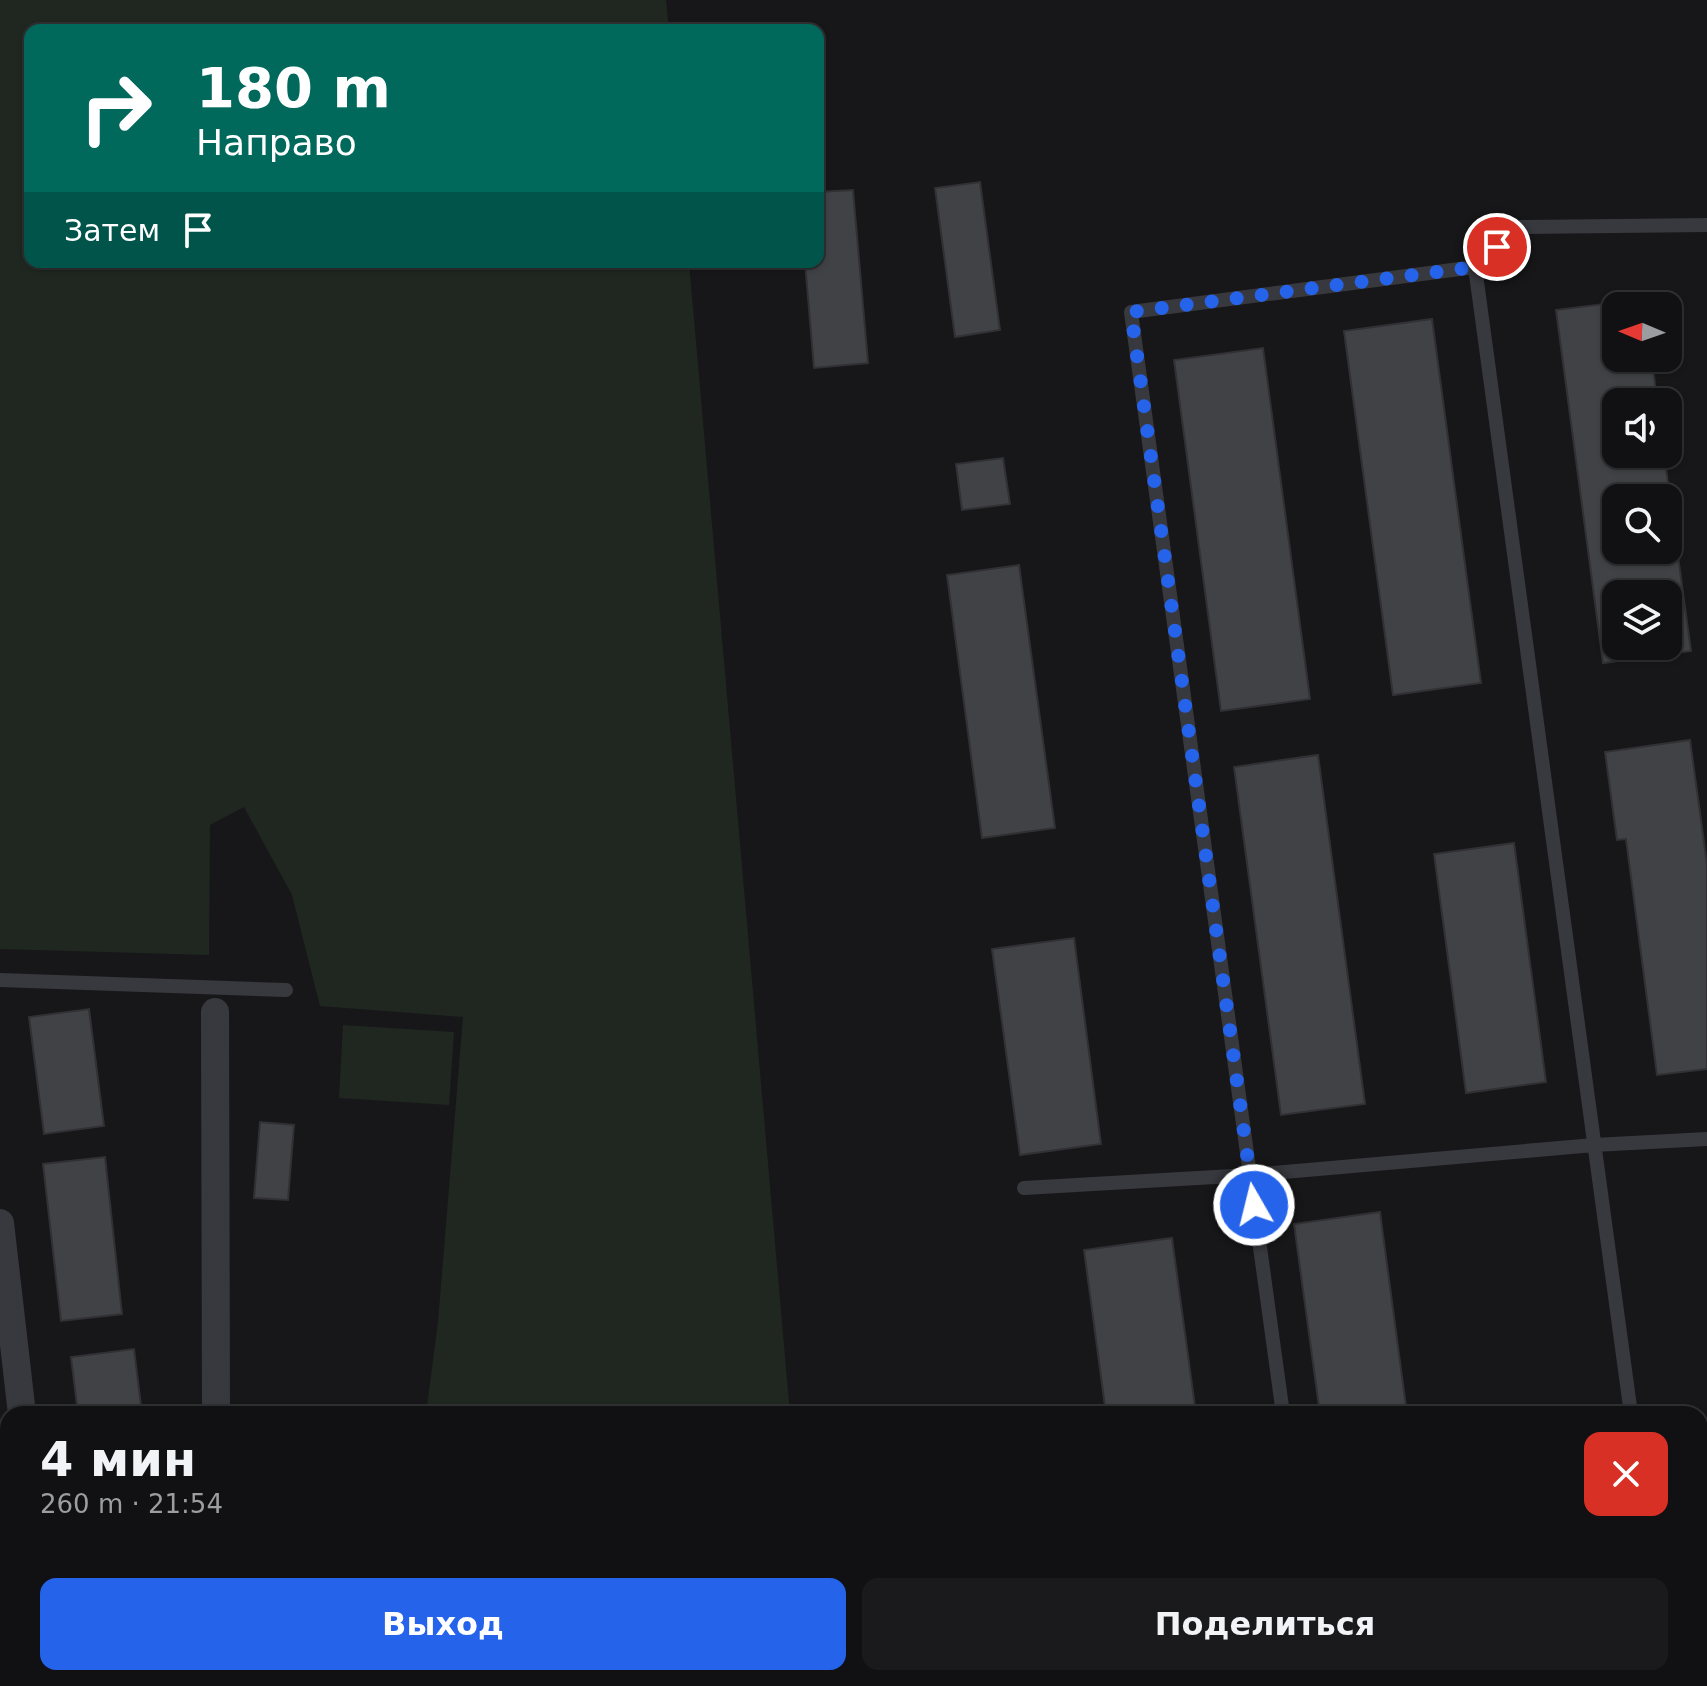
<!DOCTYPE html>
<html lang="ru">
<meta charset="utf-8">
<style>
body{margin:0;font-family:"DejaVu Sans",sans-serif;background:#1a1a1c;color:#f1f3f6;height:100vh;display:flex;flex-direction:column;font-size:30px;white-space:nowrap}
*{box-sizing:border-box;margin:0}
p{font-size:26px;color:#9c9da0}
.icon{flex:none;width:44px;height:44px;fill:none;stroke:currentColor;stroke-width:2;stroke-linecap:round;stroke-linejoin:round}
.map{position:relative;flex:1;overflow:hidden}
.panel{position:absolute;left:0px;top:1406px;width:1708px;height:280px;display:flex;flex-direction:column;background:#111113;border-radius:24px 24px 0 0;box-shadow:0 2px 6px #0004,0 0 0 2px #303133}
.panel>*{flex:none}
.hud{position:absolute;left:24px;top:24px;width:800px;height:244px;border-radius:16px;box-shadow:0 2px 6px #0004,0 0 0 2px #303133;background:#00695c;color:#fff;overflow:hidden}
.needle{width:52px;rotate:272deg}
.buttons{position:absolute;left:1602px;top:292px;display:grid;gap:16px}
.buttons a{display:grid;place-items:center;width:80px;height:80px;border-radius:16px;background:#111113;box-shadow:0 2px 6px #0004,0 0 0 2px #303133;font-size:40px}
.pin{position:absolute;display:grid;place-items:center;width:68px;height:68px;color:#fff;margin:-34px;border:4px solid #fff;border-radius:50%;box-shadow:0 2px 8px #0007}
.me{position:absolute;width:88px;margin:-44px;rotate:352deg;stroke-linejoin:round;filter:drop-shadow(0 0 6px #0008)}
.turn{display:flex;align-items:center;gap:28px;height:168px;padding:0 40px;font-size:36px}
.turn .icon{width:104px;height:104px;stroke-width:2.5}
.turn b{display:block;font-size:56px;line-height:68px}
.then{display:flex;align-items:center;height:76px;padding:0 40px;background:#0003;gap:16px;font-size:30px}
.round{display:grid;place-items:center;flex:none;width:84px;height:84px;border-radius:16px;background:#1a1a1c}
.head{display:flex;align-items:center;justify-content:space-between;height:136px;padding:0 40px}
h1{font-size:48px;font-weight:700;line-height:60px}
.button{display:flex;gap:16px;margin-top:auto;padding:16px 40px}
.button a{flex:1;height:92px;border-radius:16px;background:#2563eb;color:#fff;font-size:32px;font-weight:700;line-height:92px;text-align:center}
.button a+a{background:#1a1a1c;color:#f1f3f6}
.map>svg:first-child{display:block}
</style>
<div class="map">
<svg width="1707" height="1686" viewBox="0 0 1707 1686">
<rect width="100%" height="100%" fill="#171719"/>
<!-- green -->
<path fill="#1f2720" d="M 0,0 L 666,0 L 669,30 L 30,30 L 30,262 L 689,262 L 790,1414 L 426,1414 L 438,1322 L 463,1017 L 320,1006 L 292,895 L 244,807 L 210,825 L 209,955 L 0,949 Z
M 343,1025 L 454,1032 L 449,1105 L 339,1098 Z
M 391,1678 L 814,1678 L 814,1686 L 390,1686 Z"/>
<!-- building -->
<path fill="#414246" stroke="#313135" stroke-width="2" fill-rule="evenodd" d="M 980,182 L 1000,330 L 955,337 L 935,188 Z
M 853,190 L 868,363 L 814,368 L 805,262 L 818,262 L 818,192 Z
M 1644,299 L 1645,306 L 1616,306 L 1616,358 L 1652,358 L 1657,402 L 1616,402 L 1616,454 L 1664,454 L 1691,651 L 1603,663 L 1556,310 ZM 1616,498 L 1668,498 L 1668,550 L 1616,550 ZM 1616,594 L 1668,594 L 1668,646 L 1616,646 Z
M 1432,319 L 1481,683 L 1393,695 L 1344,331 Z
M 1263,348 L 1310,699 L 1221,711 L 1174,360 Z
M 1003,458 L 1010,504 L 962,510 L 956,464 Z
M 1019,565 L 1055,828 L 982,838 L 947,575 Z
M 1690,740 L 1707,864 L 1707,1069 L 1657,1075 L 1626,839 L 1617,840 L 1605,752 Z
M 1318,755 L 1365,1104 L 1281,1115 L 1234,767 Z
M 1514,843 L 1546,1082 L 1466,1093 L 1434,854 Z
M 1074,938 L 1101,1144 L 1020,1155 L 992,949 Z
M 89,1009 L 104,1126 L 44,1134 L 29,1017 Z
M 260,1122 L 294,1125 L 288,1200 L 254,1198 Z
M 105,1157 L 122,1314 L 61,1321 L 43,1164 Z
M 1380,1212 L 1407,1414 L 1320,1414 L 1294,1224 Z
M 1172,1238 L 1196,1414 L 1106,1414 L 1084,1250 Z
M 134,1349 L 142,1414 L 78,1414 L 71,1357 Z
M 276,1405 L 306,1406 L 306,1414 L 276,1414 Z
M 1531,1678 L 1620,1678 L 1620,1684 L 1604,1686 L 1532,1686 Z"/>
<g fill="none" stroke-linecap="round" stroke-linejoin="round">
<!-- service -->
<path stroke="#38393e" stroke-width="14" d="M 1475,267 L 1520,227 L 1707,225
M 0,980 L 286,990
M 1024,1188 L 1250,1175 L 1594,1145 L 1707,1139
M 1283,1414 L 1131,312 L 1475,267 L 1631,1414
M 1666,1678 L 1667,1686"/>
<!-- minor -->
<path stroke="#38393e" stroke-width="28" d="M 215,1012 L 216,1414
M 0,1223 L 22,1414
M 20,1686 L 22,1678
M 246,1686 L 247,1678"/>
</g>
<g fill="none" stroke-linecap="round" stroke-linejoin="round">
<!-- route -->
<path stroke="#2563eb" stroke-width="14" stroke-dasharray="0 25.2" d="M 1254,1205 L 1131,312 L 1475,267 L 1497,247"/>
</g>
</svg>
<div class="buttons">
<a><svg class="needle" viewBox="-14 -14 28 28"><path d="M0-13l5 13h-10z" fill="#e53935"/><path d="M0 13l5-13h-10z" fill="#9c9da0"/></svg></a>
<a><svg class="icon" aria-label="sound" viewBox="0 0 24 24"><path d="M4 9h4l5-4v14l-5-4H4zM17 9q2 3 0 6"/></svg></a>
<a><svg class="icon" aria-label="search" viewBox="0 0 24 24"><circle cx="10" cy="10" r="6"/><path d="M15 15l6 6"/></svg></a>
<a><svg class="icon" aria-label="layers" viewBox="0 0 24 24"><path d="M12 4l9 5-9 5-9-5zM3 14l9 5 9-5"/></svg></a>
</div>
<div class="pin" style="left:1497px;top:247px;background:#d93025"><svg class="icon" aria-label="arrive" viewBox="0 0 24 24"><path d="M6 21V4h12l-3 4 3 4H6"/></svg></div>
<svg class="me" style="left:1254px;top:1205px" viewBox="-20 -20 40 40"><circle r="17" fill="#2563eb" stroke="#fff" stroke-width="3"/><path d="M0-11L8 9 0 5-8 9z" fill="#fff"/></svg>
<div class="hud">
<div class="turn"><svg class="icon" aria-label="right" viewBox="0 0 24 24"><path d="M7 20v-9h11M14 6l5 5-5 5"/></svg><div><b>180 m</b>Направо</div></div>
<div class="then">Затем<svg class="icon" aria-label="arrive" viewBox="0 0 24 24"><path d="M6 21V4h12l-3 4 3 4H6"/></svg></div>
</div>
<section class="panel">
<div class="head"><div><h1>4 мин</h1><p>260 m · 21:54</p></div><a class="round" style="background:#d93025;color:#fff"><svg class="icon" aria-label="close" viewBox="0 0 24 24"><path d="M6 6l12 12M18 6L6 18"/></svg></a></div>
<div class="button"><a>Выход</a><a>Поделиться</a></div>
</section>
</div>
